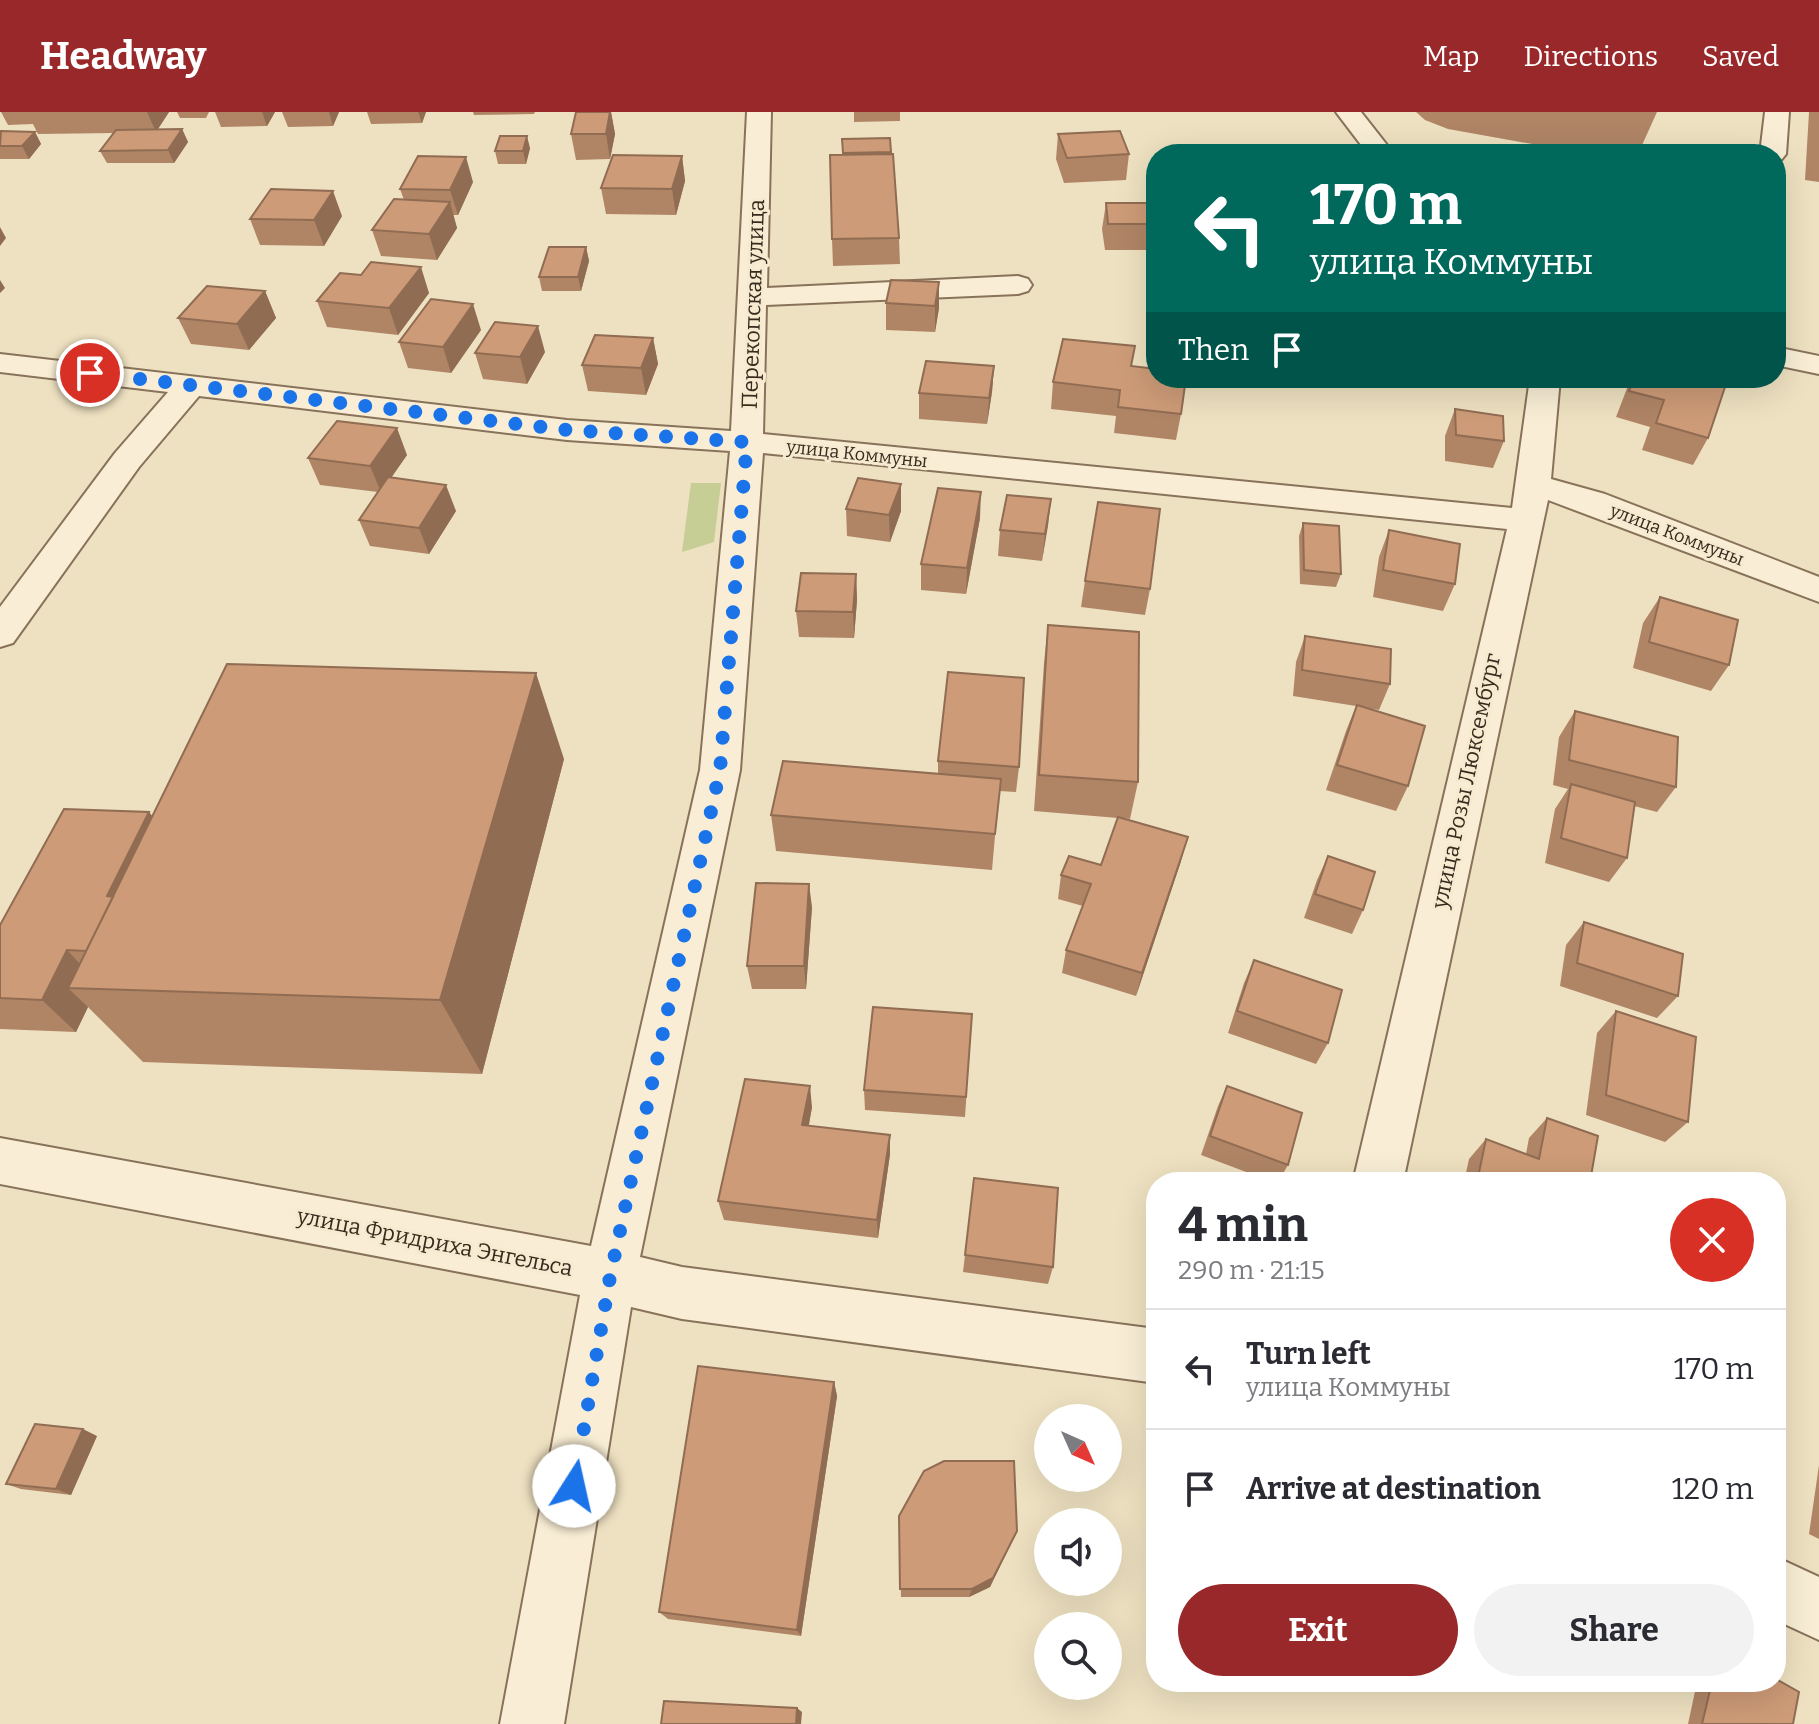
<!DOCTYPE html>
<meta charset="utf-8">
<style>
body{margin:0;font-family:Bitter,serif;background:#f2f2f3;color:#2b2b33;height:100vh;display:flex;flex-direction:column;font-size:30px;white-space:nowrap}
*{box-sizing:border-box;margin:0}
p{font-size:26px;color:#7c7c81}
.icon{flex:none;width:44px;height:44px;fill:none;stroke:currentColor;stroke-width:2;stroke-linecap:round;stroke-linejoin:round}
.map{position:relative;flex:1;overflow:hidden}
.panel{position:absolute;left:1146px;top:1060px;width:640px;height:520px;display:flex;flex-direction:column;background:#fff;border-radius:32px;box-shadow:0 8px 32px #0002}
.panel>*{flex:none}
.hud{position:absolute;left:1146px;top:32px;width:640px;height:244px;border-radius:32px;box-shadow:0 8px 32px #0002;background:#00695c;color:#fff;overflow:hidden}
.needle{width:52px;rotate:135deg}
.buttons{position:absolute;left:1034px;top:1292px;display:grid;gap:16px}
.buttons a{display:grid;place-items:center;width:88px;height:88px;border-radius:50%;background:#fff;box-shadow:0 8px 32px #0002;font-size:40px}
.pin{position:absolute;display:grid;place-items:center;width:68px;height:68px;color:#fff;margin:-34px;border:4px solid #fff;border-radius:50%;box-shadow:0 2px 8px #0007}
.me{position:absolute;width:88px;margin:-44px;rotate:10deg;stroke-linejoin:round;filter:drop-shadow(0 0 6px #0008)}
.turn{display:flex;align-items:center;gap:28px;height:168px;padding:0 32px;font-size:36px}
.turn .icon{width:104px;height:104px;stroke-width:2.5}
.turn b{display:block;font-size:56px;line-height:68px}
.then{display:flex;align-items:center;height:76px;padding:0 32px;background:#0003;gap:16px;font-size:30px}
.round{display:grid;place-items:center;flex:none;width:84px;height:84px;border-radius:42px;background:#f2f2f3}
.head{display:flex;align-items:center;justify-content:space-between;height:136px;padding:0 32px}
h1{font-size:48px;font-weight:700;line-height:60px}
.action{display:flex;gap:16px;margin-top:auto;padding:16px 32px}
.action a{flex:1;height:92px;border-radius:48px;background:#982829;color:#fff;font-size:32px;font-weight:700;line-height:92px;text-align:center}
.action a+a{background:#f2f2f3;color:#2b2b33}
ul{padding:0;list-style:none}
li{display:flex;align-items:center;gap:24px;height:120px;padding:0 32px;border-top:2px solid #e1e1e2}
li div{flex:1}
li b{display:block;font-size:30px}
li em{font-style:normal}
header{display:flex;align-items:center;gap:48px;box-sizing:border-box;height:112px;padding:0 40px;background:#982829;color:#fff}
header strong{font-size:38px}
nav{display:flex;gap:44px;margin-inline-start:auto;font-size:28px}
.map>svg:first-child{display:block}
</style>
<header>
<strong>Headway</strong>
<nav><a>Map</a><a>Directions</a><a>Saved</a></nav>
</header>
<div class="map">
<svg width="1819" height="1612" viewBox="0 0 1819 1612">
<rect width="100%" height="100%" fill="#eee1c1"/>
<!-- green -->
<path fill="#c6cd95" d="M 691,371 L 721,371 L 714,430 L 682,440 Z"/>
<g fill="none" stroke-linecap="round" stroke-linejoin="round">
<!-- minor casing -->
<g stroke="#887259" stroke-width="4">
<path id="minor" d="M 747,0 L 771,0 L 767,176 L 1018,164 L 1028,167 L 1032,173 L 1028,179 L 1018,182 L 766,193 L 763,322 L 1512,396 L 1530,266 L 1560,266 L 1551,367 L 1605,382 L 1819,465 L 1819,490 L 1548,388 L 1403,1070 L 1353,1070 L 1507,417 L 763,341 L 740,658 L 640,1145 L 682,1155 L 1156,1217 L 1156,1271 L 682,1207 L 631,1195 L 564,1612 L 500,1612 L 580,1183 L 0,1072 L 0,1026 L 591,1134 L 700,658 L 730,339 L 567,328 L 199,284 L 139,355 L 13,531 L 0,535 L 0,495 L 115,341 L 168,280 L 0,260 L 0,242 L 567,308 L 731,319 Z
M 1336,0 L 1361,0 L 1394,42 L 1368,42 Z
M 1765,0 L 1789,0 L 1786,42 L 1782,47 L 1776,49 L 1776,42 L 1760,42 Z
M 1776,235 L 1819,244 L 1819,262 L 1776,253 Z
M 1776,1445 L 1819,1465 L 1819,1528 L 1776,1508 Z"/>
</g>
<!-- minor -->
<use href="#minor" fill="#f9eed5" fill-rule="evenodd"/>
</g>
<!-- wall -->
<path fill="#b08566" d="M 1,0 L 169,0 L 158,17 L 182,17 L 188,30 L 174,51 L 107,51 L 100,39 L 114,21 L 38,22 L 33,12 L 8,13 Z
M 177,0 L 209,0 L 206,6 L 180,6 Z
M 215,0 L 275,0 L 267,14 L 221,15 Z
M 282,0 L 339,0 L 333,14 L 288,15 Z
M 367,0 L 426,0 L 422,11 L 371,12 Z
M 473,0 L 535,0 L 534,2 L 474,3 Z
M 576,0 L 611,0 L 615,22 L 610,47 L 576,48 L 571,22 Z
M 854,0 L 900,0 L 900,9 L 854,10 Z
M 1416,0 L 1657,0 L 1638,42 L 1588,42 L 1448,17 L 1425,8 Z
M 1809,0 L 1819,0 L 1819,70 L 1805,68 Z
M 0,20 L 35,20 L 41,32 L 29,47 L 0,47 Z
M 1058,22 L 1129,42 L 1126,68 L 1064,71 L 1056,47 Z
M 890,26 L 899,126 L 900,152 L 833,154 L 832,127 L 843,43 L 842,27 Z
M 530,36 L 526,52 L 498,52 L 495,39 Z
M 682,44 L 685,69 L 676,103 L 606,102 L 601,76 Z
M 1151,53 L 1156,53 L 1156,138 L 1105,138 L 1102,117 L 1106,91 L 1151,91 L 1147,79 Z
M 473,70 L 458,103 L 453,103 L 457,116 L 437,148 L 381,144 L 372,118 L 404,88 L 400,77 Z
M 342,104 L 324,134 L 260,133 L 250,107 Z
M 586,135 L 589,149 L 581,179 L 542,179 L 539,165 Z
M 939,170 L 939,196 L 935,220 L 886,218 L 886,191 Z
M 265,179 L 276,206 L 249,238 L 191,232 L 178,206 Z
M 429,181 L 398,223 L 327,215 L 317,189 Z
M 481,218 L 451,261 L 408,256 L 399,230 Z
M 653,226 L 658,252 L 646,283 L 588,279 L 582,253 Z
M 545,240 L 527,272 L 483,267 L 475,241 Z
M 994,254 L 992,280 L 987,312 L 919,307 L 919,281 Z
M 1131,254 L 1181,302 L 1176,328 L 1114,321 L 1116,304 L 1051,297 L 1053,270 Z
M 1631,266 L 1728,266 L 1708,326 L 1693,353 L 1642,338 L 1650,315 L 1616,305 Z
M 1455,297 L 1504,329 L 1493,356 L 1445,349 L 1445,324 Z
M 407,343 L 391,366 L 456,399 L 429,442 L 370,434 L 359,408 L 378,380 L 320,373 L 308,346 Z
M 1051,387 L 1042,449 L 998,444 L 1000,418 Z
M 846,397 L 901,399 L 890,430 L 847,424 Z
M 980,406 L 966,482 L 921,478 L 921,452 Z
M 1303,411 L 1341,462 L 1336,475 L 1300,472 L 1299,424 Z
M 1389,418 L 1455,472 L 1443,499 L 1373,485 L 1379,445 Z
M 856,462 L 857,488 L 854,526 L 799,525 L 796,499 Z
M 1085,469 L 1150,477 L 1145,503 L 1081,495 Z
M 1660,485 L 1729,553 L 1711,579 L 1633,556 L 1643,511 Z
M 1048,513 L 1138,670 L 1130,707 L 1122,706 L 1181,749 L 1136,884 L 1062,861 L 1066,838 L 1083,794 L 1058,787 L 1061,763 L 1101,753 L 1118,706 L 1034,699 L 1044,551 Z
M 1305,524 L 1390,572 L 1379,598 L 1361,595 L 1408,674 L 1396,699 L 1326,678 L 1346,619 L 1356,594 L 1293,584 L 1296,550 Z
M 1575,599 L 1676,675 L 1657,700 L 1634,694 L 1627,746 L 1609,770 L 1545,751 L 1555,697 L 1568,677 L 1553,673 L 1559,625 Z
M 564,647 L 482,962 L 143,950 L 88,895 L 76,920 L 0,917 L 0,813 L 149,700 L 152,704 Z
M 938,649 L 1019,655 L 1016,680 L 999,679 L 992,758 L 776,739 L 771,703 L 938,662 Z
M 1328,744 L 1363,798 L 1352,822 L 1304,806 L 1317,768 Z
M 812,795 L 806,877 L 752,877 L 747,854 Z
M 1584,810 L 1678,884 L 1657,906 L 1560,874 L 1566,833 Z
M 1254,848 L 1328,931 L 1316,952 L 1228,921 L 1244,871 Z
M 1616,899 L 1688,1010 L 1665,1030 L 1586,1003 L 1597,921 Z
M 972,902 L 965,1005 L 865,998 L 864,978 Z
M 1227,974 L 1288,1053 L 1278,1070 L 1273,1070 L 1201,1043 L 1218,994 Z
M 812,995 L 809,1013 L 890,1042 L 878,1126 L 724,1108 L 718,1089 Z
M 1547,1006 L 1590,1070 L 1464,1070 L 1469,1047 L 1486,1027 L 1526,1042 L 1529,1026 Z
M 974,1066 L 1053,1155 L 1048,1172 L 963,1160 Z
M 1156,1150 L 1156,1191 L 1150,1190 Z
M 834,1270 L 837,1284 L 801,1524 L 668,1507 L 659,1500 Z
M 97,1324 L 71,1383 L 21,1377 L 6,1372 Z
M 1819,1353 L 1819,1427 L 1809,1422 Z
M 899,1404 L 1017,1419 L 990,1475 L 969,1485 L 901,1485 Z
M 1697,1570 L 1776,1570 L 1793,1612 L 1688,1612 Z"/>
<!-- shaded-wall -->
<path fill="#906c53" d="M 147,0 L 169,0 L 156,20 Z
M 262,0 L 275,0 L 267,14 Z
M 329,0 L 339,0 L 333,14 Z
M 418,0 L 426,0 L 422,11 Z
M 610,0 L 611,0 L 615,22 L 610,47 L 606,22 Z
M 182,17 L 188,30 L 174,51 L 168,38 Z
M 35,20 L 41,32 L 29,47 L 22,34 Z
M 527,24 L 530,36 L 526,52 L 523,39 Z
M 682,44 L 685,69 L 676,103 L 672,77 Z
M 466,45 L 473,70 L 458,103 L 450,78 Z
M 333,79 L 342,104 L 324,134 L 314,108 Z
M 450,90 L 457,116 L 437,148 L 429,122 Z
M 0,115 L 6,126 L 0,134 Z
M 586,135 L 589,149 L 581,179 L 578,165 Z
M 421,155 L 429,181 L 398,223 L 389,196 Z
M 0,168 L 5,176 L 0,181 Z
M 939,170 L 939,196 L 935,220 L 935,194 Z
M 265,179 L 276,206 L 249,238 L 237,212 Z
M 473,192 L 481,218 L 451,261 L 443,235 Z
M 538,214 L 545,240 L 527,272 L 520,245 Z
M 653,226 L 658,252 L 646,283 L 641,256 Z
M 994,254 L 992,280 L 987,312 L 989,286 Z
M 397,316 L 407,343 L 381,380 L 370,354 Z
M 901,372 L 901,399 L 890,430 L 889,403 Z
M 446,373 L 456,399 L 429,442 L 419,416 Z
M 981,380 L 980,406 L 966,482 L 967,456 Z
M 1051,387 L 1048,414 L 1042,449 L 1045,422 Z
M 856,462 L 857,488 L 854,526 L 853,500 Z
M 536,561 L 564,647 L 482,962 L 440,888 Z
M 149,700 L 177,736 L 137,819 L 107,784 Z
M 1188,725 L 1181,749 L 1136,884 L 1142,861 Z
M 809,772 L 812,795 L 806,877 L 804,854 Z
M 67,838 L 99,872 L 68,876 L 88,895 L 76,920 L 42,888 Z
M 810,974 L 812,995 L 805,1032 L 802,1013 Z
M 890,1023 L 890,1042 L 878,1126 L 877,1108 Z
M 834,1270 L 837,1284 L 801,1524 L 797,1518 Z
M 83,1317 L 97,1324 L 71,1383 L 56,1377 Z
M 1017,1419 L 990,1475 L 969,1485 L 972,1477 Z
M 797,1596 L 802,1600 L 801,1612 L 796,1612 Z"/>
<!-- building -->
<path fill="#cd9b77" stroke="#906c53" stroke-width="2" d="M 576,0 L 610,0 L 606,22 L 571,22 Z
M 182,17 L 168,38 L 100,39 L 116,18 Z
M 1,19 L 35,20 L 22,34 L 0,34 Z
M 1120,19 L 1129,42 L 1067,46 L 1058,22 Z
M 500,24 L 527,24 L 523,39 L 495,39 Z
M 890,26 L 891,40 L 843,41 L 842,27 Z
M 1352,41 L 1352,42 L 1318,42 Z
M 893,42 L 899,126 L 832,127 L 830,43 Z
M 613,43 L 682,44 L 672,77 L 601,76 Z
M 418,44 L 466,45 L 450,78 L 400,77 Z
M 1151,53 L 1156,53 L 1156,69 Z
M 271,77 L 333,79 L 314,108 L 250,107 Z
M 394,87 L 450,90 L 429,122 L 372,118 Z
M 1106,91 L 1156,91 L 1156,112 L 1108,112 Z
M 549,135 L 586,135 L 578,165 L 539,165 Z
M 371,150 L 421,155 L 389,196 L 317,189 L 340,161 L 361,163 Z
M 891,168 L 939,170 L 935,194 L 886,191 Z
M 207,174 L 265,179 L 237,212 L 178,206 Z
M 431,187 L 473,192 L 443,235 L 399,230 Z
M 495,210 L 538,214 L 520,245 L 475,241 Z
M 595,223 L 653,226 L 641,256 L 582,253 Z
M 1063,227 L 1135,234 L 1131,254 L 1156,257 L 1156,266 L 1186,266 L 1181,302 L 1118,295 L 1120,278 L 1053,270 Z
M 926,249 L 994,254 L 989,286 L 919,281 Z
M 1634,266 L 1728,266 L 1708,326 L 1656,311 L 1664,288 L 1629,279 Z
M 1455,297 L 1503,304 L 1504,329 L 1456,323 Z
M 337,309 L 397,316 L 370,354 L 308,346 Z
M 388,365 L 446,373 L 419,416 L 359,408 Z
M 858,366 L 901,372 L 889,403 L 846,397 Z
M 938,376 L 981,380 L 967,456 L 921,452 Z
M 1007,383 L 1051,387 L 1045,422 L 1000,418 Z
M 1098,390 L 1160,397 L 1150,477 L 1085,469 Z
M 1303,411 L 1339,414 L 1341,462 L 1304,458 Z
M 1389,418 L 1460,432 L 1455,472 L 1383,458 Z
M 801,461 L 856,462 L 853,500 L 796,499 Z
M 1660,485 L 1738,508 L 1729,553 L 1649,530 Z
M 1048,513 L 1139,520 L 1138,670 L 1039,663 Z
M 1305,524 L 1391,537 L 1390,572 L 1302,558 Z
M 227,552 L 536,561 L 440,888 L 68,876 Z
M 948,560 L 1024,566 L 1019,655 L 938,649 Z
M 1357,593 L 1425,614 L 1408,674 L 1337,653 Z
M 1575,599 L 1678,625 L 1676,675 L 1569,648 Z
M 783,649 L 1001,667 L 995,722 L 771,703 Z
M 1571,672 L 1635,690 L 1627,746 L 1561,726 Z
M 64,697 L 149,700 L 107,784 L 113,785 L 86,839 L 67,838 L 42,888 L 0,886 L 0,813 Z
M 1118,705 L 1188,725 L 1142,861 L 1066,838 L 1091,772 L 1061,763 L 1069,744 L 1101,753 Z
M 1328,744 L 1375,760 L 1363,798 L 1315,782 Z
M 756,771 L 809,772 L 804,854 L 747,854 Z
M 1584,810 L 1683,842 L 1678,884 L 1577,851 Z
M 1254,848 L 1342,878 L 1328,931 L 1237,899 Z
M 873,895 L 972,902 L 966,985 L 864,978 Z
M 1616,899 L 1696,925 L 1688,1010 L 1606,983 Z
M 745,967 L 810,974 L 802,1013 L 890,1023 L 877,1108 L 718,1089 Z
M 1227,974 L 1302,1001 L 1288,1053 L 1210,1024 Z
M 1547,1006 L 1598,1024 L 1590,1070 L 1477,1070 L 1486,1027 L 1539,1047 Z
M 974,1066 L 1058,1076 L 1053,1155 L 965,1143 Z
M 698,1254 L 834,1270 L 797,1518 L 659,1500 Z
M 35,1312 L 83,1317 L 56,1377 L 6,1372 Z
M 944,1349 L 1014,1349 L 1017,1419 L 993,1466 L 972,1477 L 900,1477 L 899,1404 L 924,1359 Z
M 1776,1567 L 1799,1580 L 1793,1612 L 1702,1612 L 1712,1570 L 1776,1570 Z
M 664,1589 L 797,1596 L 796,1612 L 661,1612 Z"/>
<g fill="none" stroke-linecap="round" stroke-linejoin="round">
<!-- route -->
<path stroke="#1a73e8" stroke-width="14" stroke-dasharray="0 25.2" d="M 90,261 L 567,318 L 747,330 L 720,658 L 610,1165 L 574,1374"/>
</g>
<g text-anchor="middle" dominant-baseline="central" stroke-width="6" stroke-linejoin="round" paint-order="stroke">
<!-- far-street labels -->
<g font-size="18" fill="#382a1d" stroke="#f6ebd1">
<text transform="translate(857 342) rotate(6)">улица Коммуны</text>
<text transform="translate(1677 423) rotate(21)">улица Коммуны</text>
</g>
<!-- street labels -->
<g font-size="22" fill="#382a1d" stroke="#f6ebd1">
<text transform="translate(753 192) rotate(-88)">Перекопская улица</text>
<text transform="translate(1466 669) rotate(-78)">улица Розы Люксембург</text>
<text transform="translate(435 1130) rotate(11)">улица Фридриха Энгельса</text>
</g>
</g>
</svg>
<div class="buttons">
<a><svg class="needle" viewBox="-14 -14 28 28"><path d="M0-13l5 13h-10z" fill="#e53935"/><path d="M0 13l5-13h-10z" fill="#7c7c81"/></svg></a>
<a><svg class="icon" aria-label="sound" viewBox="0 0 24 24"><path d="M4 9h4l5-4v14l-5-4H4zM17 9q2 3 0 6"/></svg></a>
<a><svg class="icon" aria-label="search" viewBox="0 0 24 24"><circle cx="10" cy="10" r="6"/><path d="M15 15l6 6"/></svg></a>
</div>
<div class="pin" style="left:90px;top:261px;background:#d93025"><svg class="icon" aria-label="arrive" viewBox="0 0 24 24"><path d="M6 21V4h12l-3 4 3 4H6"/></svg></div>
<svg class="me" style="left:574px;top:1374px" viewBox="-20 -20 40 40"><circle r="19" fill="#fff"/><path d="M0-13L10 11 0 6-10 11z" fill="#1a73e8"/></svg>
<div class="hud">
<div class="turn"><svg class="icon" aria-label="left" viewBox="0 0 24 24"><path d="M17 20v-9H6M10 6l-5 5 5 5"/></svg><div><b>170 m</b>улица Коммуны</div></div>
<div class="then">Then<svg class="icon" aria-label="arrive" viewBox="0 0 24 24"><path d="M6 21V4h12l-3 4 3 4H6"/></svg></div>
</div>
<section class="panel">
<div class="head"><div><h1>4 min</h1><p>290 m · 21:15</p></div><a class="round" style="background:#d93025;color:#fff"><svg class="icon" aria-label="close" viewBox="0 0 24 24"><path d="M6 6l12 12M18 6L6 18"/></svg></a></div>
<ul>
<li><svg class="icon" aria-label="left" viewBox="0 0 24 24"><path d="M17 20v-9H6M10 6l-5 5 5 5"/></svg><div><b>Turn left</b><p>улица Коммуны</p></div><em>170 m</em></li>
<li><svg class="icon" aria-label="arrive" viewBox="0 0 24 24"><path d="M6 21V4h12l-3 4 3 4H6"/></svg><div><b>Arrive at destination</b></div><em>120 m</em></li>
</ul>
<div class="action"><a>Exit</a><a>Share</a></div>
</section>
</div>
